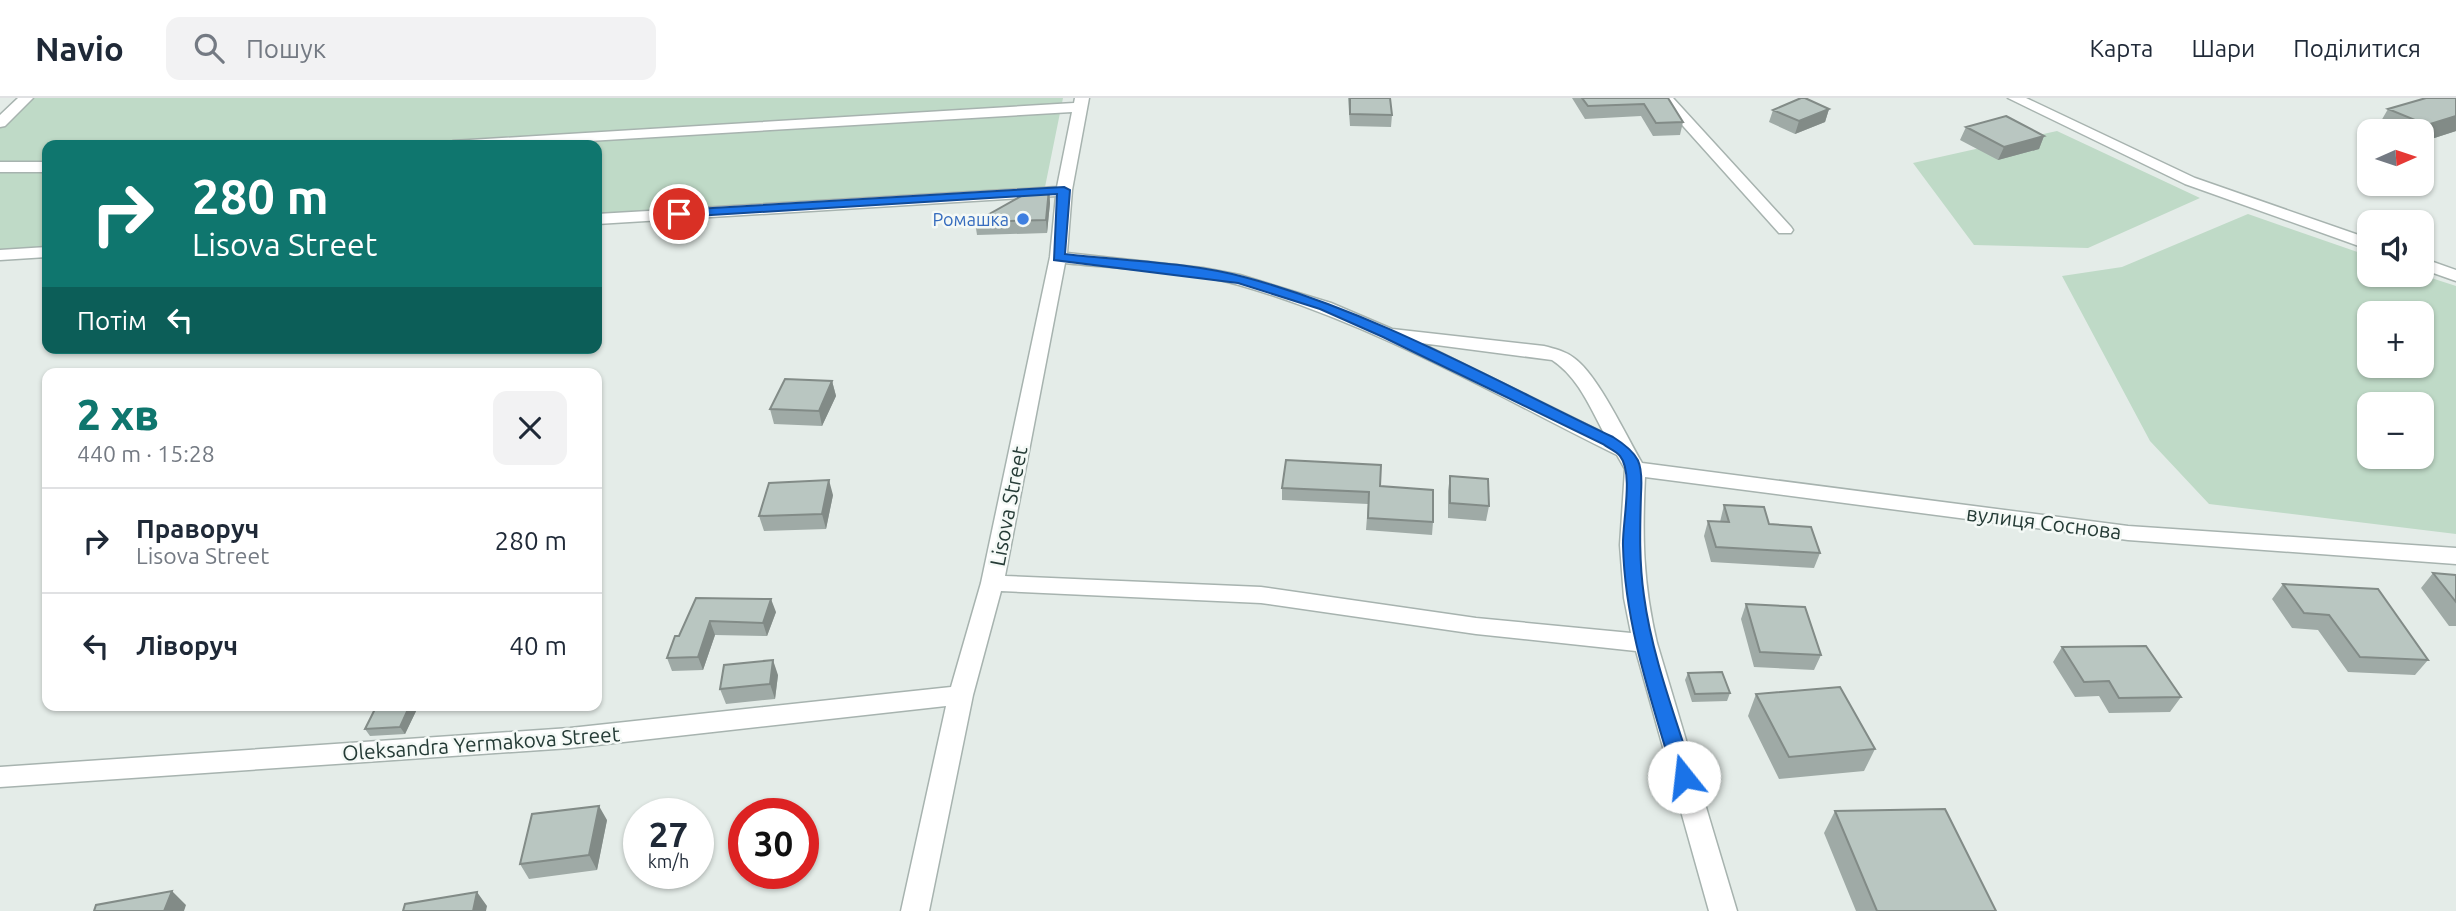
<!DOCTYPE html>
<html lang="uk">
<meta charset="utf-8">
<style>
body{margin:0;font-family:Ubuntu,sans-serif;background:#f2f2f3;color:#1f2937;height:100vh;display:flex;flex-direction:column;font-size:26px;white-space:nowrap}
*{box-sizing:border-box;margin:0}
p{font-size:23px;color:#747a83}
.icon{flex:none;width:38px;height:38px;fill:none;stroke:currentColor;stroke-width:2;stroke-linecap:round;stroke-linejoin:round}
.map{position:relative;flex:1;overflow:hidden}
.panel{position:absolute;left:42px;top:270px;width:560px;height:343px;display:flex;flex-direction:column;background:#fff;border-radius:14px;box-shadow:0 2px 5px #0004}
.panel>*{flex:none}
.banner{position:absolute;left:42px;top:42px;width:560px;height:214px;border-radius:14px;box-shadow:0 2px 5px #0004;background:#0f766e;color:#fff;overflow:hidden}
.needle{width:46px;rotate:87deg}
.fabs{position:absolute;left:2357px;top:21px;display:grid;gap:14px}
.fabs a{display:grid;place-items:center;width:77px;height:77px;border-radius:14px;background:#fff;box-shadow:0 2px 5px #0004;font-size:35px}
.speed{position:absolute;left:623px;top:700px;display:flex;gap:14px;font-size:35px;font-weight:700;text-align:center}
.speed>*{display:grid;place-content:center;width:91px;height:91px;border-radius:50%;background:#fff;box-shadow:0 2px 5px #0004;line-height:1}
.speed small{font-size:18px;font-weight:400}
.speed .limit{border:10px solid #d22;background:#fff;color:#111}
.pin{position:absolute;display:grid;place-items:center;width:60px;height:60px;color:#fff;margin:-30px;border:4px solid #fff;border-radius:50%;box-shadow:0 2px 7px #0007}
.me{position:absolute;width:77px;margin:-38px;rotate:344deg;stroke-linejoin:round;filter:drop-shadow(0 0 5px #0008)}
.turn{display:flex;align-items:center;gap:24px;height:147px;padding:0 35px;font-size:32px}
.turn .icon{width:91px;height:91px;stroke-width:2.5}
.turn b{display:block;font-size:49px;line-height:60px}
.then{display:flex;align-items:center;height:66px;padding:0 35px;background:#0003;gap:14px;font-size:26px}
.round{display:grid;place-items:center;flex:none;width:74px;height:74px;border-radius:14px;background:#f2f2f3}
.summary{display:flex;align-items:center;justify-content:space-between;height:119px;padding:0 35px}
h1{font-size:42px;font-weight:800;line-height:52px;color:#0f766e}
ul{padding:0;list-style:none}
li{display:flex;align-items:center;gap:21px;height:105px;padding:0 35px;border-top:2px solid #e0e1e3}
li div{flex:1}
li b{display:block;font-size:26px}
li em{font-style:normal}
header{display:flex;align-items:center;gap:42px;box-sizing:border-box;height:98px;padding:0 35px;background:#fff;border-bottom:2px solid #e0e1e3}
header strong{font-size:33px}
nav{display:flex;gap:38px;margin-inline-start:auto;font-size:24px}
.search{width:490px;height:63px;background:#f2f2f3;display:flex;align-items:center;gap:18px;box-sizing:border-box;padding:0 24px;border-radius:14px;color:#747a83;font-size:26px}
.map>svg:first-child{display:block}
</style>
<header>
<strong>Navio</strong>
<div class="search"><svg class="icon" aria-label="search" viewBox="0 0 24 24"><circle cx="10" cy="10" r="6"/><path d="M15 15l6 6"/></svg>Пошук</div>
<nav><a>Карта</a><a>Шари</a><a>Поділитися</a></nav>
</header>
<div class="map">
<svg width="2456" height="813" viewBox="0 0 2456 813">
<rect width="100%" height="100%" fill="#e4ece8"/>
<!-- green -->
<path fill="#bfdac7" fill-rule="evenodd" d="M 23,0 L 1063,0 L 1045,89 L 597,118 L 597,47 L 47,47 L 47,154 L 0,157 L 0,22 Z
M 2057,33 L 2200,100 L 2088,150 L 1974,147 L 1913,65 Z
M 2248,116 L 2369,158 L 2370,177 L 2422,177 L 2456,188 L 2456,436 L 2209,406 L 2150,343 L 2062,178 L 2122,169 ZM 2422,215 L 2422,268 L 2370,268 L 2370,215 ZM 2422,306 L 2422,359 L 2370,359 L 2370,306 Z"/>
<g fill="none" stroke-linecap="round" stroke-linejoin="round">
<!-- minor casing -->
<g stroke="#a7b3af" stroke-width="3">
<path id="minor" d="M 18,0 L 33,0 L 5,28 L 0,29 L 0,17 Z
M 1075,0 L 1089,0 L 1072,92 L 1067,155 L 1203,170 L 1240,177 L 1331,205 L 1392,231 L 1544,248 C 1555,251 1565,253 1574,260 C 1598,277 1626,338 1642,365 L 2128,428 L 2456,450 L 2456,466 L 2128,442 L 1645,379 C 1642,440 1643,485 1657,545 L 1737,813 L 1709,813 L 1636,553 L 1476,536 L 1261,505 L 1001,493 L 973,597 L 929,813 L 901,813 L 946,608 L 570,650 L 0,689 L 0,669 L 570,630 L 951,589 L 981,485 L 1050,159 L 1056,98 L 597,126 L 597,116 L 1057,89 L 1072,14 L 522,47 L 446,47 L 453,43 L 1074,5 ZM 1065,165 C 1121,171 1186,172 1239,187 C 1372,225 1494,296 1617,357 L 1625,371 L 1620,447 L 1624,500 L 1631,535 L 1476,520 L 1261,489 L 1005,478 ZM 1421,245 L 1552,262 C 1578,279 1590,309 1604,335 Z
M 1658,0 L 1673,0 L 1791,129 L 1793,132 L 1791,135 L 1779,135 Z
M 2008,0 L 2026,0 L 2195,80 L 2370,141 L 2370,152 L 2185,86 Z
M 0,64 L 47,64 L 47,74 L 0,74 Z
M 47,149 L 47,159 L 0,162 L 0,152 Z
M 2422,160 L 2456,172 L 2456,183 L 2422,171 Z"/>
</g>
<!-- minor -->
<use href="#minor" fill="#fff" fill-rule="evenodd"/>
</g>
<!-- wall -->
<path fill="#9faaa6" d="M 1348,0 L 1390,0 L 1392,17 L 1391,29 L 1350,28 Z
M 1572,0 L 1668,0 L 1683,24 L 1680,37 L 1653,38 L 1641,18 L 1585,21 Z
M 2456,0 L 2456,33 L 2422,44 L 2422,33 L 2385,33 L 2377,30 L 2388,11 Z
M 1829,11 L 1825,24 L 1795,36 L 1769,24 L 1773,12 Z
M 1966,29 L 2044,38 L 2039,51 L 1998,62 L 1960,42 Z
M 1049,91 L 1050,105 L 1047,135 L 977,137 L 975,124 Z
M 832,283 L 836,298 L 822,328 L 774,326 L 770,311 Z
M 1450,378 L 1489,408 L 1486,423 L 1448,420 L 1448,393 Z
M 1380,388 L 1433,424 L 1432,437 L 1366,432 L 1368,406 L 1282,402 L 1282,390 Z
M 833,397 L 826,431 L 764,433 L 759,418 Z
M 1724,407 L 1769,426 L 1820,455 L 1814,470 L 1711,464 L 1704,438 L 1708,423 L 1720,424 Z
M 2433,475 L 2456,477 L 2456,528 L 2449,528 L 2421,490 Z
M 2283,486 L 2428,562 L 2415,577 L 2348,574 L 2318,532 L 2292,530 L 2272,501 Z
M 696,500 L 776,514 L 767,538 L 715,537 L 703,572 L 672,573 L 667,560 L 679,538 Z
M 1746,506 L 1821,557 L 1814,572 L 1754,569 L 1741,521 Z
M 2062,549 L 2181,599 L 2170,614 L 2109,615 L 2099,598 L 2075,599 L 2053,564 Z
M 1688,575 L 1730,595 L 1727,603 L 1692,604 L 1685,582 Z
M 778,577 L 775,601 L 726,606 L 720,591 Z
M 1756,596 L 1875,651 L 1864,673 L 1779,681 L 1748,618 Z
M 418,609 L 405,636 L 370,638 L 365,631 Z
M 1835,713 L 1996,813 L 1856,813 L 1824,735 Z
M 607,722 L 597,772 L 529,781 L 520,766 Z"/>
<!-- shaded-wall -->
<path fill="#828b87" d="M 1829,11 L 1825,24 L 1795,36 L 1799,23 Z
M 2456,18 L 2456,33 L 2422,44 L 2422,34 L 2427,27 Z
M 2044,38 L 2039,51 L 1998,62 L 2004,49 Z
M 1049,91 L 1050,105 L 1047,135 L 1046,122 Z
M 832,283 L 836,298 L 822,328 L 819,313 Z
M 829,382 L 833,397 L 826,431 L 822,416 Z
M 771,501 L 776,514 L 767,538 L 763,525 Z
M 710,523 L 715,537 L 703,572 L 698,559 Z
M 773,562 L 778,577 L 775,601 L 770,586 Z
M 410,607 L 417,607 L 418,609 L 405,636 L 400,629 Z
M 599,708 L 607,722 L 597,772 L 589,757 Z
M 172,793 L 186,807 L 184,813 L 164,813 Z
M 477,794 L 487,808 L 486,813 L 473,813 Z"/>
<!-- building -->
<path fill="#b9c6c1" stroke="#828b87" stroke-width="2" d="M 1350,0 L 1390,0 L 1392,17 L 1350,16 Z
M 1582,0 L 1668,0 L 1683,24 L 1656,25 L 1644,6 L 1588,8 Z
M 1801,0 L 1805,0 L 1829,11 L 1799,23 L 1773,12 Z
M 2426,0 L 2456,0 L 2456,18 L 2427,27 L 2388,11 Z
M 2006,18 L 2044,38 L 2004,49 L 1966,29 Z
M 1049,91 L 1046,122 L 975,124 L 1032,92 Z
M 785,281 L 832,283 L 819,313 L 770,311 Z
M 1286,362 L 1381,367 L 1380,388 L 1433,392 L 1433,424 L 1368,420 L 1369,394 L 1282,390 Z
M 1450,378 L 1488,381 L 1489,408 L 1450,405 Z
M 829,382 L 822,416 L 759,418 L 769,385 Z
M 1724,407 L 1764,409 L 1769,426 L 1811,429 L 1820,455 L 1716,449 L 1708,423 L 1729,424 Z
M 2433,475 L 2456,477 L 2456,504 Z
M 2283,486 L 2378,491 L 2428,562 L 2360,559 L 2329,517 L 2304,515 Z
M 696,500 L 771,501 L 763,525 L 710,523 L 698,559 L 667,560 L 675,538 L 679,538 Z
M 1746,506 L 1805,509 L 1821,557 L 1760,554 Z
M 2146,548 L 2181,599 L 2119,600 L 2109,583 L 2084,584 L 2062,549 Z
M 773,562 L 770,586 L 720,591 L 724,567 Z
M 1722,574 L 1730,595 L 1695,596 L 1688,575 Z
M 1840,589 L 1875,651 L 1789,659 L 1756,596 Z
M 377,607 L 410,607 L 400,629 L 365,631 Z
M 599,708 L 589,757 L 520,766 L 532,716 Z
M 1945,711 L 1996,813 L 1877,813 L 1835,713 Z
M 172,793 L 164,813 L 94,813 L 96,807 Z
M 477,794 L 473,813 L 403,813 L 405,806 Z"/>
<!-- route -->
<path fill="#1a73e8" stroke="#114b97" stroke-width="2" d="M 1064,89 L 1070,92 L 1065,156 C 1124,163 1187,164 1244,179 C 1373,213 1493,282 1613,339 C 1640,356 1643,365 1641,396 C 1640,431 1639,464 1644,498 C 1652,559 1676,620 1694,679 L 1691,685 L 1684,687 L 1677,685 L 1674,679 C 1652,604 1625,528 1623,448 C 1622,426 1634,375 1620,358 C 1616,353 1608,350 1603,346 L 1383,239 L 1320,211 L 1238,185 L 1054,162 L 1057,96 L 679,119 L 673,116 L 679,112 Z"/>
<!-- markers -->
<circle fill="#3f7fe0" stroke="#f4f9f6" stroke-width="2.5" cx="1023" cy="121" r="7"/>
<g text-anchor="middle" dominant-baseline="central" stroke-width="5" stroke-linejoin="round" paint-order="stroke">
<!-- far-shop labels -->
<g font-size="18" fill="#366cbe" stroke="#f4f9f6" text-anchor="end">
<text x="1009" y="121">Ромашка</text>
</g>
<!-- street labels -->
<g font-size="21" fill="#253b36" stroke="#f4f9f6">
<text transform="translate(1008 408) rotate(-79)">Lisova Street</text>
<text transform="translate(2044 424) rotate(7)">вулиця Соснова</text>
<text transform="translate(481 645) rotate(-4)">Oleksandra Yermakova Street</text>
</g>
</g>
</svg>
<div class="fabs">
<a><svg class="needle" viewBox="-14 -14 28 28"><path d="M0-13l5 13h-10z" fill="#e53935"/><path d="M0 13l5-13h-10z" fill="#747a83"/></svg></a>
<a><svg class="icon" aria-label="sound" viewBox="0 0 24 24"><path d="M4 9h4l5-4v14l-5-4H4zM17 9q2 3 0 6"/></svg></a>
<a>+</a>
<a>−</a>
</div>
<div class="speed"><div>27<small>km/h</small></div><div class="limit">30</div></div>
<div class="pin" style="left:679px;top:116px;background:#d93025"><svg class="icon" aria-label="arrive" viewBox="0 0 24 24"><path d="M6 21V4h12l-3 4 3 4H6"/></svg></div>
<svg class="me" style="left:1684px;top:679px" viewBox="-20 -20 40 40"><circle r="19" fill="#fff"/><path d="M0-13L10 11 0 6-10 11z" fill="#1a73e8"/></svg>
<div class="banner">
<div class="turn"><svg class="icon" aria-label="right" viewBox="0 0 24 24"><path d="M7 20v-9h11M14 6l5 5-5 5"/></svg><div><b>280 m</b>Lisova Street</div></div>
<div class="then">Потім<svg class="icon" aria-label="left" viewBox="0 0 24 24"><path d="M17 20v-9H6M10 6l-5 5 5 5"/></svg></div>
</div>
<section class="panel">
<div class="summary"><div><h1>2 хв</h1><p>440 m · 15:28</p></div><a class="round"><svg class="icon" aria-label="close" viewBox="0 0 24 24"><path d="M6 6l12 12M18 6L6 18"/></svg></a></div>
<ul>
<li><svg class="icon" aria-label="right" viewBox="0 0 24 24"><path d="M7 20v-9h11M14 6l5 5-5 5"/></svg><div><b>Праворуч</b><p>Lisova Street</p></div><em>280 m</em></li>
<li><svg class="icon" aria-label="left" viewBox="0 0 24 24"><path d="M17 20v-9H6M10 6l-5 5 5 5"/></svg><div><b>Ліворуч</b></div><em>40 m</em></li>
</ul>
</section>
</div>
